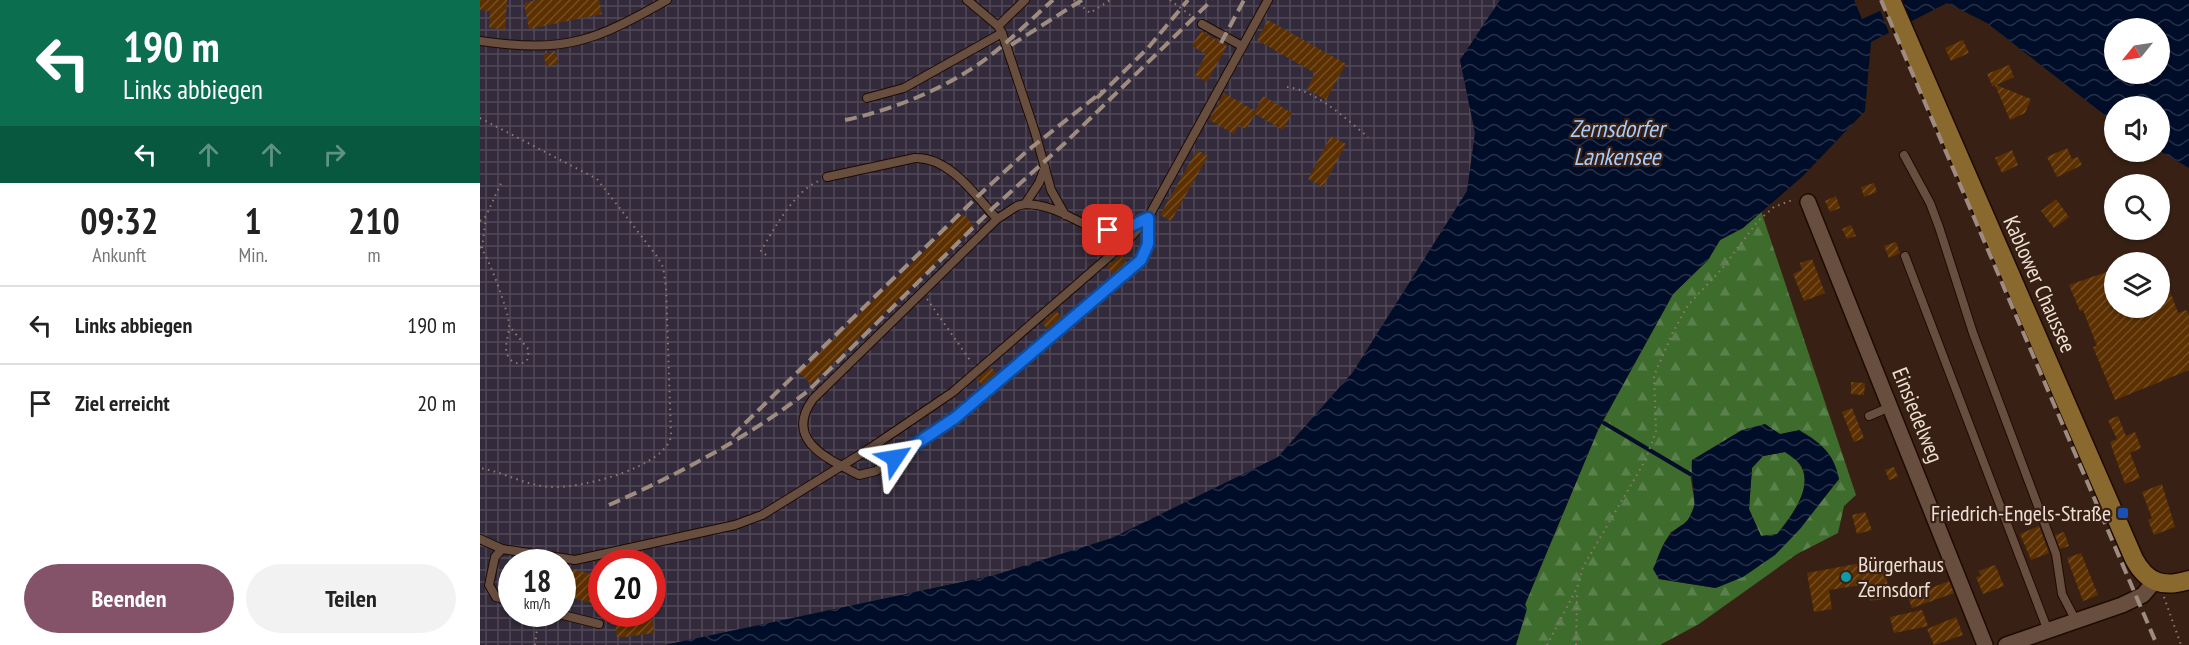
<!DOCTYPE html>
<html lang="de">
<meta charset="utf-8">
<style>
body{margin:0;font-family:"PT Sans Narrow",sans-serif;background:#f2f2f2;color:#222;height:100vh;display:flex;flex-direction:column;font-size:22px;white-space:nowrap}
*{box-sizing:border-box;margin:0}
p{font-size:20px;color:#767676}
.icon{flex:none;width:33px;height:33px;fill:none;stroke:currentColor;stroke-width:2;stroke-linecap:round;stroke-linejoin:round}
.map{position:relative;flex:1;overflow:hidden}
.sheet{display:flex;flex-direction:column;background:#fff;width:480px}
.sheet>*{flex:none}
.banner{background:#0b6e4f;color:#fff;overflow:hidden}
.needle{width:39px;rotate:240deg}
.fabs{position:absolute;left:1624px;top:18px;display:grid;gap:12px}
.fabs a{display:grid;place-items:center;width:66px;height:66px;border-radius:50%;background:#fff;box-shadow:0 2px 4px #0004;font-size:30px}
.speed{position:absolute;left:18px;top:549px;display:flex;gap:12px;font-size:30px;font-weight:700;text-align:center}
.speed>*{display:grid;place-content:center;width:78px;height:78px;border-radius:50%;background:#fff;box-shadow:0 2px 4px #0004;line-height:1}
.speed small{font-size:15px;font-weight:400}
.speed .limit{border:9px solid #d22;background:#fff;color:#111}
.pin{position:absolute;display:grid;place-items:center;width:51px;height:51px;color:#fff;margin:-26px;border-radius:12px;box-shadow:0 3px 9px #0006}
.me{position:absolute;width:66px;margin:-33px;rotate:57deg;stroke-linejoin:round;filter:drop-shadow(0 0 4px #0008)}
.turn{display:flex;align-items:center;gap:21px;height:126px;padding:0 24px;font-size:27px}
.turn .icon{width:78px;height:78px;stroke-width:2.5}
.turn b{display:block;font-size:42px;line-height:51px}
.lanes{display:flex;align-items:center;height:57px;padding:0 24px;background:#0003;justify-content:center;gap:30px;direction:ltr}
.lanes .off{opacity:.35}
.eta{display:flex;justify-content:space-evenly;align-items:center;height:102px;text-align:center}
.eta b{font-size:36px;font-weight:600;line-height:42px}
.primary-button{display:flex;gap:12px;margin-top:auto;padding:12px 24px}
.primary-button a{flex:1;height:69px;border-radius:36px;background:#84536a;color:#fff;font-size:24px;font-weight:600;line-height:69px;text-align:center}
.primary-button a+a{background:#f2f2f2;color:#222}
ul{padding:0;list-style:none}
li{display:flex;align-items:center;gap:18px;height:78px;padding:0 24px;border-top:2px solid #e0e0e0}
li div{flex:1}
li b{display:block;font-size:22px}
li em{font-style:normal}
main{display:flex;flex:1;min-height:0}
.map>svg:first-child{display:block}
</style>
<main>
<section class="sheet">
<div class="banner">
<div class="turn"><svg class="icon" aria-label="left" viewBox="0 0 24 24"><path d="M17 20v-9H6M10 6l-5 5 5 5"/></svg><div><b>190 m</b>Links abbiegen</div></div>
<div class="lanes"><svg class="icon" aria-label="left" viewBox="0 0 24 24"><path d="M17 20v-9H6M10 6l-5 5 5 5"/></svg><svg class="icon off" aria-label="ahead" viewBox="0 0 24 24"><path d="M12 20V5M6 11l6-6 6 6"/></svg><svg class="icon off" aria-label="ahead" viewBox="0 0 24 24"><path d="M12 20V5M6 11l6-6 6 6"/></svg><svg class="icon off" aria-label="right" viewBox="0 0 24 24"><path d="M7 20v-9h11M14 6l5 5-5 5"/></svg></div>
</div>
<div class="eta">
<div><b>09:32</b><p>Ankunft</p></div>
<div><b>1</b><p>Min.</p></div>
<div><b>210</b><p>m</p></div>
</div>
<ul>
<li><svg class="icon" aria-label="left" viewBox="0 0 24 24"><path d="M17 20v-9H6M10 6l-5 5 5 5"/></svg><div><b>Links abbiegen</b></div><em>190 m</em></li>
<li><svg class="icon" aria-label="arrive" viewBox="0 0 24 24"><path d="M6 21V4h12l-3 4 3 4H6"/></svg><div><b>Ziel erreicht</b></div><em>20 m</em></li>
</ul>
<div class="primary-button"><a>Beenden</a><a>Teilen</a></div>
</section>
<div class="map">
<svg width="1709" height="645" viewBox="0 0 1709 645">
<defs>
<pattern id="industrial-grid" width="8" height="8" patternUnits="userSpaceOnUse" patternTransform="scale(1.5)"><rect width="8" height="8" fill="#332b3b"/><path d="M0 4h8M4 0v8" fill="none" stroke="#514957"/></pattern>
<pattern id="forest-firs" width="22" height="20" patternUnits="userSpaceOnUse" patternTransform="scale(1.5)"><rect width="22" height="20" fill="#3e6c2d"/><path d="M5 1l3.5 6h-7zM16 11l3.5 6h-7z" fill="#5a814b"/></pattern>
<pattern id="water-waves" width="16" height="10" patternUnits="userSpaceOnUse" patternTransform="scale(1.5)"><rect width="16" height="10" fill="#000d29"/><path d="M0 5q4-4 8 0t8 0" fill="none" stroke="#263047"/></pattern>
<pattern id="building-hatch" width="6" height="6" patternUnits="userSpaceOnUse" patternTransform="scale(1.5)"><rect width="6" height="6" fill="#5c3000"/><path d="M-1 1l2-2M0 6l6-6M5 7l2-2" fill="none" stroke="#744e24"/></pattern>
</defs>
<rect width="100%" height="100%" fill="#382114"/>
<!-- industrial -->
<path fill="url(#industrial-grid)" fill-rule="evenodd" d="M 0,0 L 1020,0 L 980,60 L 995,133 L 987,191 L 873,372 L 798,457 L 632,538 L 515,575 L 185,645 L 0,645 ZM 32,562 L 82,562 L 82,614 L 32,614 ZM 122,562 L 172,562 L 172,614 L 122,614 Z"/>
<!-- forest -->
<path fill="url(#forest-firs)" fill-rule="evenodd" d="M 1281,211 L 1376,495 L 1364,506 L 1358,533 L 1317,554 L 1219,624 L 1180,645 L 1033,645 L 1045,605 L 1118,430 L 1193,294 L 1228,260 L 1240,240 L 1263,228 ZM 1285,424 L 1359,479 L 1343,498 L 1235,588 L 1179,579 L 1174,569 L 1183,545 L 1191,532 L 1207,523 L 1215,504 L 1210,474 Z
M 1305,452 C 1310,455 1317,460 1320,465 C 1335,487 1310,518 1297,535 L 1281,536 L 1269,509 L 1272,468 L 1283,456 Z"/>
<!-- water -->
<path fill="url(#water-waves)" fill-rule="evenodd" d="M 1020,0 L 1374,0 L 1382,19 L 1424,0 L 1709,0 L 1709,168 L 1680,151 L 1680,106 L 1635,106 L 1635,123 L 1507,23 L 1467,3 L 1391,42 L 1385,111 L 1323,176 L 1263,228 L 1240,240 L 1228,260 L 1193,294 L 1118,430 L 1045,604 L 1047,609 L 1036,645 L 185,645 L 515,575 L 632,538 L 798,457 L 873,372 L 987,191 L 995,133 L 980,60 ZM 1635,28 L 1680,28 L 1680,74 L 1635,74 Z
M 1285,424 L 1300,434 L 1319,430 C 1341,443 1354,453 1359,479 L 1320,529 L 1295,555 L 1263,577 L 1236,588 L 1179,579 L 1173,569 C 1178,558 1182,544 1190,535 C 1201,522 1207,528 1214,507 C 1216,499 1210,474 1212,460 L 1262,430 ZM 1305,452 C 1309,455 1317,460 1320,464 C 1335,487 1310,518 1297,534 L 1281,536 L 1269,509 L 1272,468 L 1283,456 Z"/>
<!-- pier -->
<path fill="#382114" d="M 1417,0 L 1431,25 L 1410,35 L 1399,8 Z"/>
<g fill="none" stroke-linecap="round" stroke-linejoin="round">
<!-- stream -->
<path stroke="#000d29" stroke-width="4" d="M 1124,423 L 1210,474"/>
</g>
<!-- building -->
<path fill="url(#building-hatch)" d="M 0,0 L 27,0 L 25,29 L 9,28 L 10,11 L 0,10 Z
M 57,0 L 119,0 L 122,14 L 49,29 L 44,3 Z
M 788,20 L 866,64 L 846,100 L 827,89 L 835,73 L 777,40 Z
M 721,31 L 747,46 L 727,82 L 715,75 L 726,54 L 712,46 Z
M 1483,40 L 1489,53 L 1471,61 L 1465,48 Z
M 75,51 L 79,63 L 67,67 L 63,55 Z
M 1529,65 L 1534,77 L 1516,85 L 1551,99 L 1545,113 L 1530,120 L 1515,85 L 1513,87 L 1507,74 Z
M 744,93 L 775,111 L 783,96 L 812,113 L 803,130 L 775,114 L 766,129 L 759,125 L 754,134 L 729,120 Z
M 851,136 L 866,144 L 843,187 L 828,179 Z
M 1587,148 L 1592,159 L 1598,157 L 1602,165 L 1577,177 L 1567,157 Z
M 717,150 L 728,156 L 691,221 L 680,215 Z
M 1532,150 L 1538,165 L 1522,173 L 1515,158 Z
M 1394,183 L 1397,192 L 1384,197 L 1381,187 Z
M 1356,196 L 1360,208 L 1350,212 L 1345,201 Z
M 1576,199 L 1589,217 L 1574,228 L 1561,211 Z
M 483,214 L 494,226 L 331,384 L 319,373 Z
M 1371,225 L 1376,236 L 1367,239 L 1362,229 Z
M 1416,242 L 1420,253 L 1409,258 L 1404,246 Z
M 641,255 L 648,263 L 634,275 L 627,267 Z
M 1332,259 L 1345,293 L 1324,301 L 1313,274 L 1322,270 L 1320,263 Z
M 1681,267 L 1698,313 L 1707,310 L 1709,316 L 1709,370 L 1635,400 L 1613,347 L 1617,346 L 1603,310 L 1600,311 L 1589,285 L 1635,269 L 1635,308 L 1680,308 Z
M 576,311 L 583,318 L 569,331 L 562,323 Z
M 511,367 L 517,374 L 503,387 L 497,379 Z
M 1371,382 L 1385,383 L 1384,395 L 1371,394 Z
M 1372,408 L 1384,438 L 1374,442 L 1362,412 Z
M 1638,416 L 1646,436 L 1655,432 L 1661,448 L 1650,453 L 1660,478 L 1645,484 L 1630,442 L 1637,439 L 1628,420 Z
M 1414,467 L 1418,477 L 1409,480 L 1405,470 Z
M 1682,484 L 1695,527 L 1674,535 L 1668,520 L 1672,518 L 1662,492 Z
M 1385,512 L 1392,530 L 1377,534 L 1372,515 Z
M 1559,526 L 1569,553 L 1551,560 L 1540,534 Z
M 1584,532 L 1589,546 L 1580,549 L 1575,535 Z
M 1601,553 L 1618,595 L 1603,601 L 1587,558 Z
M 1403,559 L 1410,598 L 1390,601 L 1387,584 L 1349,590 L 1352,609 L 1334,612 L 1327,573 Z
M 1515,565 L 1524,586 L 1503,594 L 1496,577 L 1501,576 L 1499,571 Z
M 82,567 L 122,576 L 122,605 L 82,596 Z
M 23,571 L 32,573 L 32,584 L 20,582 Z
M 1469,581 L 1474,593 L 1432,608 L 1428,597 Z
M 1442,610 L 1448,626 L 1414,633 L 1410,617 Z
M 134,614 L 172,614 L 174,633 L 137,638 Z
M 1476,617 L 1483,635 L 1454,645 L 1447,629 Z"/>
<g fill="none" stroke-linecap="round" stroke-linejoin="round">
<!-- lane casing -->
<g stroke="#1e0a01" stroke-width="10">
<path id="lane" d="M 487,0 L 518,26 L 522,33 L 555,132 L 571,190 L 585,215
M 722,24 L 762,46
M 518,26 L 545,0
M 0,41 C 86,53 113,42 187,0
M 387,98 L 424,88 L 522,33
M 1424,155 L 1450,203 L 1459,227 L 1493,333 L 1576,554 L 1582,594 L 1596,621
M 347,177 L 435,158 C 470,157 496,196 517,219
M 545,204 C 597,205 609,251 668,218 L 668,244 L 661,260 L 475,418 L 396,471 L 379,475 C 348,459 303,440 333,399 L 517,219 L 537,206 Z
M 545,204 L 559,183 L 565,167
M 1425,256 L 1568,631
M 1389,416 L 1410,407
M 0,539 L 22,549 L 95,560 L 255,525 L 282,515 L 389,449 L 473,392 L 647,241 L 668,218 L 788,0
M 22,549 L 15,557 L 9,585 L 16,597 L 32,601
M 79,614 L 119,624"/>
</g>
<!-- street casing -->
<g stroke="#1e0a01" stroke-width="18">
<path id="street" d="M 1328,202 L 1505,645
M 1526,645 L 1642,605 L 1663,595 L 1674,582"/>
</g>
<!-- secondary casing -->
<g stroke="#1e0a01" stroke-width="21">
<path id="secondary" d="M 1411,0 L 1654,559 C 1667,583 1683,588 1709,580"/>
</g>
<!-- path -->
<path stroke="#8e7a6f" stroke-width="2" stroke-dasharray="1.5 4.5" stroke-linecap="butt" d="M 594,0 L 610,13 L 630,0
M 690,0 L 714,18
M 807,87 C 836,90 866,119 888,137
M 0,118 L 117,179 L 176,255 L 183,267 L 186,287 L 191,436 C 186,467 100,489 71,487 C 46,486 24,472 0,468
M 0,221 L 6,216 L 22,181
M 0,247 C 8,255 28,310 29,324 C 30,334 23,346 28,356 C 32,364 40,365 47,361 L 49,350 L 30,327
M 2,248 L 6,218
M 286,255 L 281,251 C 293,230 316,189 339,181
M 447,299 L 492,363
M 1684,597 L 1701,645
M 55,645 L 59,614
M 1067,645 L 1097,588 L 1103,567 L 1165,461 L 1176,431 L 1174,376 L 1193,332 L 1208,305 L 1241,270 L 1278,221 L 1294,207 L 1315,199
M 1096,645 L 1097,591"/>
<!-- lane -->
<use href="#lane" stroke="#684e3f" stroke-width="8"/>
<!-- street -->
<use href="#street" stroke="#684e3f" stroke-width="15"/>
<!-- secondary -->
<use href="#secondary" stroke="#8a692e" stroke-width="18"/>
<!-- rail -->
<path stroke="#9f8c81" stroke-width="4" stroke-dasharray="12 6" stroke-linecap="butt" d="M 1401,0 L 1677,645
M 741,43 L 764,0
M 531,45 L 602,0
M 617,98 L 668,48 L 708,0
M 365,120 C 412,110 456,92 496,66 C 524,47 548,22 573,0
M 252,436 L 497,197 L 547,151 L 623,91
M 129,505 C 199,474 267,438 328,391 L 514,207 L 585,143 L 732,0"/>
</g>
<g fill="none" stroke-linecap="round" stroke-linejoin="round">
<!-- route casing -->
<g stroke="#114b97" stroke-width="15">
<path id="route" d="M 415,458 L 475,418 L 661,260 L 668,244 L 668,218 L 643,230 L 628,230"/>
</g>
<!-- route -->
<use href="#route" stroke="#1a73e8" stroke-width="10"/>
</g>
<!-- markers -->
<rect fill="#1a4fb4" stroke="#382114" stroke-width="2" x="1637" y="507" width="12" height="12" rx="3"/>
<circle fill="#0f9aa8" stroke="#382114" stroke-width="2" cx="1366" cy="577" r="6"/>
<g text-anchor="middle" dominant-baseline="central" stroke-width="4.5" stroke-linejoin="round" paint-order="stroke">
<!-- street labels -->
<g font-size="22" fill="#efdfd6" stroke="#382114">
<text transform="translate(1560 284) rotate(66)">Kablower Chaussee</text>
<text transform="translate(1438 415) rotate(68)">Einsiedelweg</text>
</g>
<!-- poi labels -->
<g font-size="22" fill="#efdfd6" stroke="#382114" text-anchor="end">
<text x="1631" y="513">Friedrich-Engels-Straße</text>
<text x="1378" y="564" text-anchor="start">Bürgerhaus<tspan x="1378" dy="25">Zernsdorf</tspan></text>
</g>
<!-- water labels -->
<g font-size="24" font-style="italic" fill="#a7ccfe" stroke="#382114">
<text x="1137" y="128">Zernsdorfer<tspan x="1137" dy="28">Lankensee</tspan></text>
</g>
</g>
</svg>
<div class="fabs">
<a><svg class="needle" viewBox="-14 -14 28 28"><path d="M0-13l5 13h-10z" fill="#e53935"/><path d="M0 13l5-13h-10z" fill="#767676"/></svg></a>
<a><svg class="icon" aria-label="sound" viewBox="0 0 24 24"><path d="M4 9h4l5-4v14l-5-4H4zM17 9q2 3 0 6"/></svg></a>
<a><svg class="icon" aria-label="search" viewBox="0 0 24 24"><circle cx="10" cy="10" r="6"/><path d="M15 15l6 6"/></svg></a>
<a><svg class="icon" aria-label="layers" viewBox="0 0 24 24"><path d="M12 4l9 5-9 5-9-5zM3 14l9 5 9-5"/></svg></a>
</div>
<div class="speed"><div>18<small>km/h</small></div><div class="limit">20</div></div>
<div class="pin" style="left:628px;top:230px;background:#d93025"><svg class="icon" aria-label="arrive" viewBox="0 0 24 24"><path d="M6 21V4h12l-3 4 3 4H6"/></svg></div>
<svg class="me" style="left:415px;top:458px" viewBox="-20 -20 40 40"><path d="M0-17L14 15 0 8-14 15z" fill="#1a73e8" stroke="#fff" stroke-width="4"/></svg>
</div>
</main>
